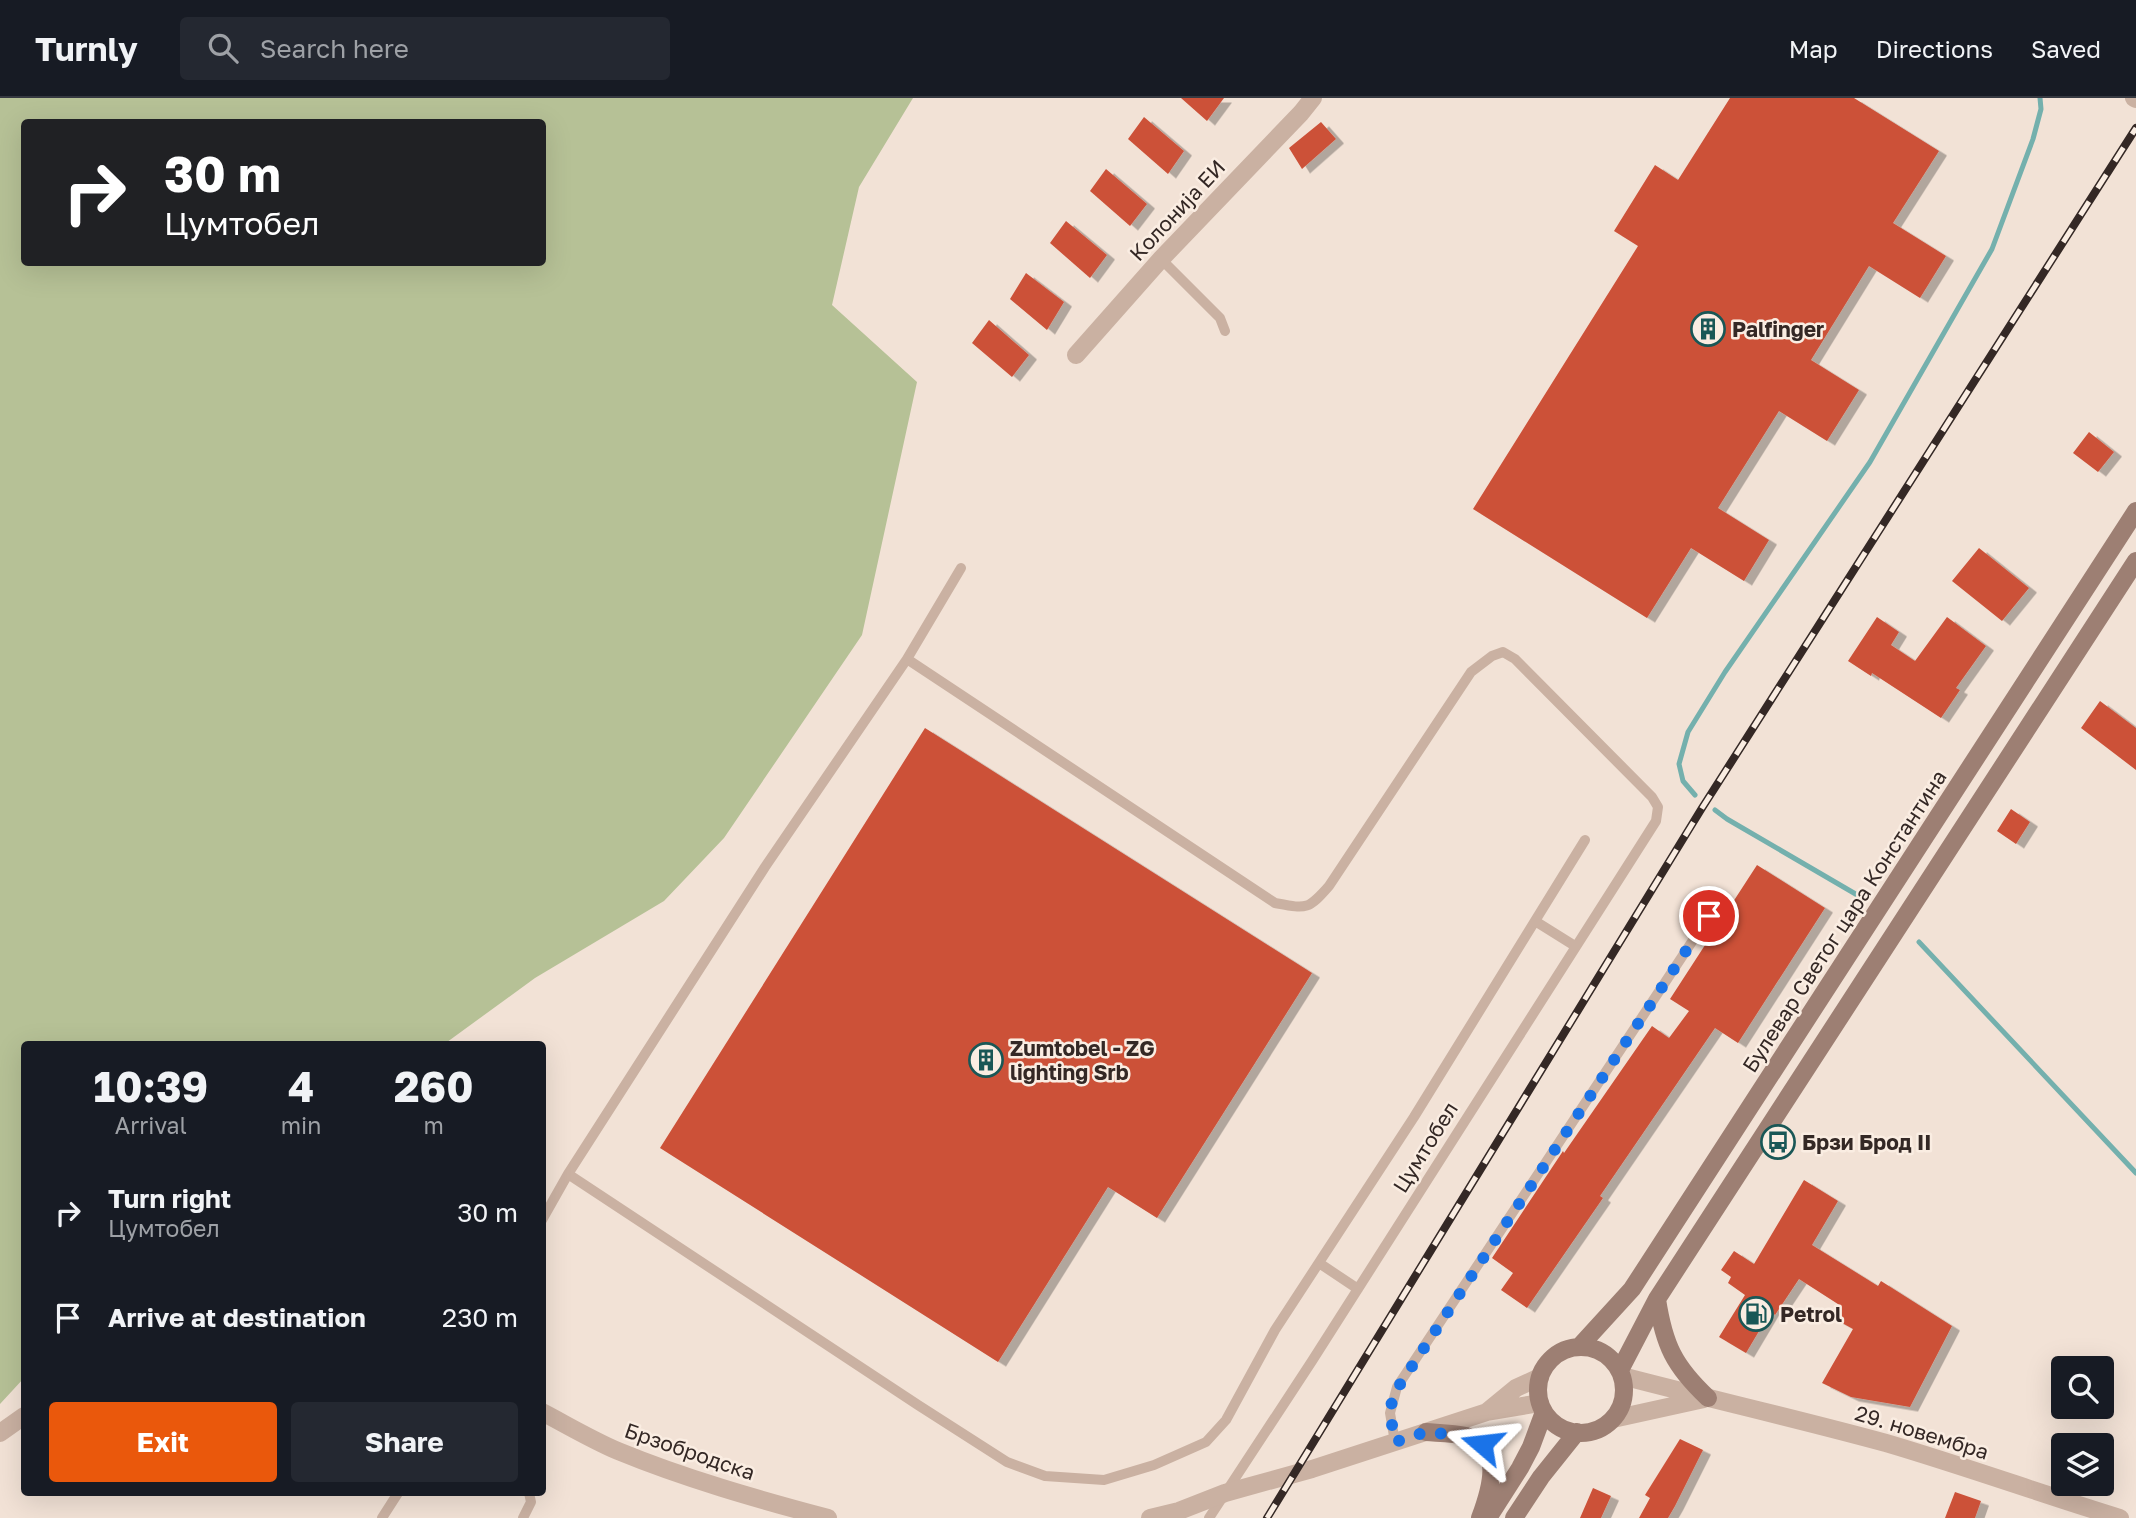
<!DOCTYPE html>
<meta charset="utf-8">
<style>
body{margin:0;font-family:"Golos Text",sans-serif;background:#242831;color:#f1f3f6;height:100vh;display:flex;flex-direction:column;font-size:26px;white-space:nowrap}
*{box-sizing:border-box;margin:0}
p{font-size:23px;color:#9ea1a6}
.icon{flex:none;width:38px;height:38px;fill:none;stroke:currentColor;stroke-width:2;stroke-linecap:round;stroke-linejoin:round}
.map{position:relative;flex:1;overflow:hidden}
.side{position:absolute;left:21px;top:943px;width:525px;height:455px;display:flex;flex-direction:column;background:#171b24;border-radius:7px;box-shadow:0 7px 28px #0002}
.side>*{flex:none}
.guide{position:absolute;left:21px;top:21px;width:525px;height:147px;border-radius:7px;box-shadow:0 7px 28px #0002;background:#202124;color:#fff;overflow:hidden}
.tools{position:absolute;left:2051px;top:1258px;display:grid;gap:14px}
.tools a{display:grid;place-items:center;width:63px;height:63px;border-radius:7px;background:#171b24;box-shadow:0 7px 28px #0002;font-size:35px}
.pin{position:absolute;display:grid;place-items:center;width:60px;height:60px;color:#fff;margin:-30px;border:4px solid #fff;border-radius:50%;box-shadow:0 2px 7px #0007}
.me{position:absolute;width:77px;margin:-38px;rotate:287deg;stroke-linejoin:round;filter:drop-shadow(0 0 5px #0008)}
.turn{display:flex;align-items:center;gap:24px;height:147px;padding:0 28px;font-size:32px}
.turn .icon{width:91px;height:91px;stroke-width:2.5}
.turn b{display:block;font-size:49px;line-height:60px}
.eta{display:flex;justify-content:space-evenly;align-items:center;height:119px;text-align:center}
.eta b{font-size:42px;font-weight:700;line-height:49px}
.primary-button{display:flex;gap:14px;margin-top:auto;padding:14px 28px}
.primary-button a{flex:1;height:80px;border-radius:7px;background:#ea580c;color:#fff;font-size:28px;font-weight:700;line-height:80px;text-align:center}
.primary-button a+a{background:#242831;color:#f1f3f6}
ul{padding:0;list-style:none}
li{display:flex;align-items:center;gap:21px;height:105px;padding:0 28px}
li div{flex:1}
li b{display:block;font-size:26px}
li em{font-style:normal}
header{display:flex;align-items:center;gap:42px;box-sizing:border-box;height:98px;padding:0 35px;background:#171b24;border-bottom:2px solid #363941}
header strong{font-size:33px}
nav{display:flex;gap:38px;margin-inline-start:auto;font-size:24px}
.search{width:490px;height:63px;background:#242831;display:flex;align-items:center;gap:18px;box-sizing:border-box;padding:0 24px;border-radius:7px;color:#9ea1a6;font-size:26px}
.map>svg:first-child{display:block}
</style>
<header>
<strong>Turnly</strong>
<div class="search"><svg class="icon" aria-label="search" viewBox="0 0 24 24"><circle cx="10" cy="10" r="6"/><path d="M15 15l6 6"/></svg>Search here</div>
<nav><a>Map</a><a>Directions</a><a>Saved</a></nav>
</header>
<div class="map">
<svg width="2136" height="1420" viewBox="0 0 2136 1420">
<defs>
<filter id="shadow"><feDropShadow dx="8" dy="4.5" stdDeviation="0" flood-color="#0004"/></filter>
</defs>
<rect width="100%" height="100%" fill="#f2e2d6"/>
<!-- green -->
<path fill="#b6c196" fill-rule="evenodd" d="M 0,0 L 913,0 L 859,89 L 832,207 L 917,284 L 862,537 L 724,740 L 664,803 L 535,880 L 443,947 L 24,947 L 24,1280 L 0,1306 ZM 24,24 L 542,24 L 542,164 L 24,164 Z"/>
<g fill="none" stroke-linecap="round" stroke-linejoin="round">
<!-- stream -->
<path stroke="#74b0ad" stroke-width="5" d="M 1695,697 L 1683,683 L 1679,666 L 1688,634 L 1725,574 L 1870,364 L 1992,151 L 2033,41 L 2041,11 L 2040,0
M 1715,712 L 1727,721 L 1859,798
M 1919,844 L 2136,1075"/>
</g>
<!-- building -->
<path fill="#cc5139" filter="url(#shadow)" d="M 1181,0 L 1224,0 L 1207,23 Z
M 1730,0 L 1854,0 L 1939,53 L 1893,125 L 1946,158 L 1920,200 L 1869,168 L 1811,262 L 1859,292 L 1827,343 L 1779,313 L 1718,410 L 1769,442 L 1744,483 L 1691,450 L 1647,520 L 1473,411 L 1638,148 L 1614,133 L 1655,67 L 1678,82 Z
M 1144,19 L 1184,53 L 1168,76 L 1128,41 Z
M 1321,24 L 1336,41 L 1302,71 L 1289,50 Z
M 1106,71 L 1147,106 L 1130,128 L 1090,93 Z
M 1066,123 L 1107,157 L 1090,180 L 1050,145 Z
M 1026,175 L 1064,204 L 1047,232 L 1010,201 Z
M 989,222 L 1029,257 L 1012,279 L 972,245 Z
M 2089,334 L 2114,354 L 2098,374 L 2073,355 Z
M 1979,450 L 2029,490 L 2002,523 L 1952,483 Z
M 1877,519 L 1899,534 L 1891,547 L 1915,563 L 1947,519 L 1986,548 L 1956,590 L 1960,592 L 1941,620 L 1872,575 L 1871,578 L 1848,563 Z
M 2100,603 L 2136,630 L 2136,672 L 2081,630 Z
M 925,630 L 1312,875 L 1157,1120 L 1108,1089 L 998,1264 L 660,1050 Z
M 2011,711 L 2030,724 L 2016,746 L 1997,733 Z
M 1757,767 L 1825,810 L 1738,945 L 1715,930 L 1600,1098 L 1603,1100 L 1527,1210 L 1501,1192 L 1513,1175 L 1492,1160 L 1563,1053 L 1564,1055 L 1652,928 L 1669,940 L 1689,913 L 1670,901 Z
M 1804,1082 L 1838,1103 L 1812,1147 L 1878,1188 L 1881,1183 L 1952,1228 L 1910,1309 L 1851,1299 L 1822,1285 L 1853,1231 L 1833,1220 L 1841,1208 L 1799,1181 L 1775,1217 L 1771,1213 L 1746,1255 L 1719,1239 L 1745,1197 L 1728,1185 L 1731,1179 L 1721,1172 L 1734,1153 L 1754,1166 Z
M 1680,1341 L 1703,1352 L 1675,1408 L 1668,1420 L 1639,1420 L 1650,1400 L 1645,1397 Z
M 1593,1390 L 1611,1398 L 1601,1420 L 1580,1420 Z
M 1955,1394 L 1981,1403 L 1975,1420 L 1945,1420 Z"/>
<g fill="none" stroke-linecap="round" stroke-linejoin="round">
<!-- service -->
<path stroke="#cab1a2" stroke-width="10" d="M 1161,161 L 1220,220 L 1225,233
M 907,561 L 1275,805 C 1307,811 1308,812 1329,788 L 1471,574 L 1492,558 L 1503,554 L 1515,561 L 1652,699 L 1658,709 L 1656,723 L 1312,1263 L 1209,1420
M 1535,823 L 1575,848
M 568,1076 L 918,1307 L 1007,1364 L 1045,1378 L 1104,1382 L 1154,1367 L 1206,1344 L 1226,1322 L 1275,1232 L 1414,1019 L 1585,742
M 542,1122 L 568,1076 L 765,769 L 907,561 L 961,470
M 1319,1165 L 1358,1191
M 1395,1344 L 1390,1315 L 1397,1289 L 1709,818
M 382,1420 L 398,1395
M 523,1420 L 531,1404 L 529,1395"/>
<!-- minor -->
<path stroke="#cab1a2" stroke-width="18" d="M 2134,0 L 2136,1
M 1076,257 L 1161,161 L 1301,15 L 1313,0
M 1622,1278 C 1710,1301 1798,1321 1886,1345 C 1964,1368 2042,1396 2120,1420
M 1488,1313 L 1516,1290 L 1540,1279
M 542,1314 C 567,1327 592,1342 618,1353 C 686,1381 757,1401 828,1420
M 1613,1321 L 1704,1301
M 0,1335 L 24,1318
M 1150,1420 L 1179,1413 L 1225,1395 L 1312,1371 L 1487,1314 L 1540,1305"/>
<!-- secondary -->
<path stroke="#9d7f73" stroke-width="18" d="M 1657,1201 C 1664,1247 1674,1268 1708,1300
M 1579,1249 L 1632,1191 L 2136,413
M1538 1292a43 43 0 1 1 86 0a43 43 0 1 1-86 0Z
M 1620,1272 L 1657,1201 L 2136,463
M 1426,1334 C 1439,1335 1453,1335 1466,1338 C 1505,1349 1490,1393 1480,1420
M 1488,1420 L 1520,1370 L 1531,1349 L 1544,1314
M 1514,1420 L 1541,1379 L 1577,1334"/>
<!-- rail casing -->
<g stroke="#342825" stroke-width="8">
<path id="rail" d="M 1267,1420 L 1702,710 L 2136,30"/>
</g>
<!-- rail -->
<use href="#rail" stroke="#faede2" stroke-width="5" stroke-dasharray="16" stroke-linecap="butt"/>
</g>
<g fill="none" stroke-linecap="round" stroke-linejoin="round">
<!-- route -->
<path stroke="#1a73e8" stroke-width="12" stroke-dasharray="0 21.6" d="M 1482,1346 L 1466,1338 L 1426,1334 L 1395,1344 L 1390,1315 L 1393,1297 L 1709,818"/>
</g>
<!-- icons -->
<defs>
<g id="building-ring" transform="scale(1.75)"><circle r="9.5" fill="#faede2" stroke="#195756" stroke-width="1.5"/><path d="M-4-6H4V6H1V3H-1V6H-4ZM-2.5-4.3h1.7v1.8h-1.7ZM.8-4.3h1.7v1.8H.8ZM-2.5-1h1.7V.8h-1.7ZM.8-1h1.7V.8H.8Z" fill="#195756"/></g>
<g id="bus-ring" transform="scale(1.75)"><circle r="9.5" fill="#faede2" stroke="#195756" stroke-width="1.5"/><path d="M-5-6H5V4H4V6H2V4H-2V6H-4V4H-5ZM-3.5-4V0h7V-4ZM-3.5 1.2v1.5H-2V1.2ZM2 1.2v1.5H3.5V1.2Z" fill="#195756"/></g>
<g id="fuel-ring" transform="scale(1.75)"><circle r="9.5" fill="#faede2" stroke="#195756" stroke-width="1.5"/><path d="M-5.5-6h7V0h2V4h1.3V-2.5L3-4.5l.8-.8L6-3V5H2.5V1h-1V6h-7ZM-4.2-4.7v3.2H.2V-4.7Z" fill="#195756"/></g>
</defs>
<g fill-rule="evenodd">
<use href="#building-ring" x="1708" y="231"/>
<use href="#building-ring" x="986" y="962"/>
<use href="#bus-ring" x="1778" y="1044"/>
<use href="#fuel-ring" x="1756" y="1216"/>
</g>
<g text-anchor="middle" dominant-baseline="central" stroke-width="5" stroke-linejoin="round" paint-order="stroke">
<!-- street labels -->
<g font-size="21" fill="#342825" stroke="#faede2">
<text transform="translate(1177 112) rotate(-47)">Колонија ЕИ</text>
<text transform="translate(1844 823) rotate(-57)">Булевар Светог цара Константина</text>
<text transform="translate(1425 1049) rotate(-58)">Цумтобел</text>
<text transform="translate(1922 1334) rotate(17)">29. новембра</text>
<text transform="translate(690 1353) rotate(19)">Брзобродска</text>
</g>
<!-- poi labels -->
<g font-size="21" font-weight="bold" fill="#342825" stroke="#faede2" text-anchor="start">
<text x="1732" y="231">Palfinger</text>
<text x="1010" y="950">Zumtobel - ZG<tspan x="1010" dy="24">lighting Srb</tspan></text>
<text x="1802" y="1044">Брзи Брод II</text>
<text x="1780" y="1216">Petrol</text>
</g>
</g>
</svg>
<div class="tools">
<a><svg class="icon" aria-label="search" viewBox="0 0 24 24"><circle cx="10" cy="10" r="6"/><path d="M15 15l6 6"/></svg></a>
<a><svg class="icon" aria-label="layers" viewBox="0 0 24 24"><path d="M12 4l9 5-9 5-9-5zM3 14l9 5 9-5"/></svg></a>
</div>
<div class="pin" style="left:1709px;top:818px;background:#d93025"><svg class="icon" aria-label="arrive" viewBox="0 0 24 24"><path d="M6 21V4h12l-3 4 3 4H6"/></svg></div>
<svg class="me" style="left:1482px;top:1346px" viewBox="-20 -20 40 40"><path d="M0-17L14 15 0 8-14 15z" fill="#1a73e8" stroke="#fff" stroke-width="4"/></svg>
<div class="guide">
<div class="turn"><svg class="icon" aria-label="right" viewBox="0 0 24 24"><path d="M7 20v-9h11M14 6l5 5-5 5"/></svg><div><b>30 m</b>Цумтобел</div></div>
</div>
<section class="side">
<div class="eta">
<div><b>10:39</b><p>Arrival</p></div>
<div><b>4</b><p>min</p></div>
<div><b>260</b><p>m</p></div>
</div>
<ul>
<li><svg class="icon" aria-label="right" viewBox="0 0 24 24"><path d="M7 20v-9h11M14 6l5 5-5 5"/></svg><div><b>Turn right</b><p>Цумтобел</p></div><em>30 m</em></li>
<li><svg class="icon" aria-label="arrive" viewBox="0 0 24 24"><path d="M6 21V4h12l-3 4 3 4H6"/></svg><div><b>Arrive at destination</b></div><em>230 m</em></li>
</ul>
<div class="primary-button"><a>Exit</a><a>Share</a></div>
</section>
</div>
